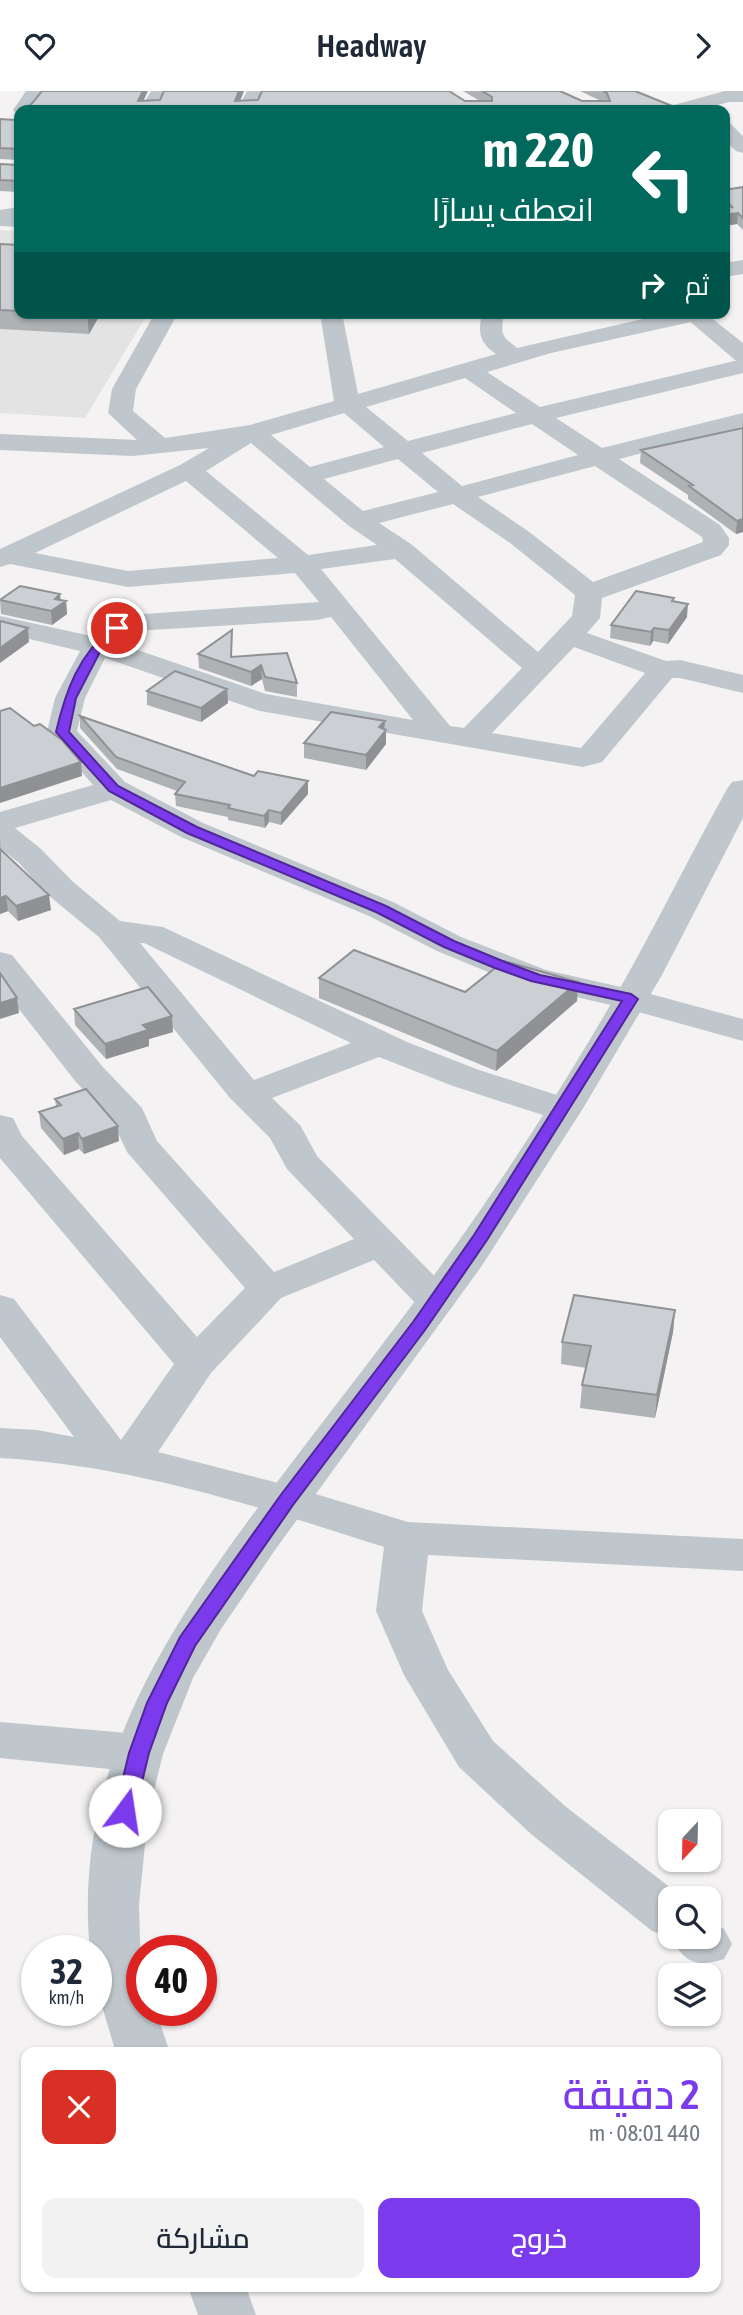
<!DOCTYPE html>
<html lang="ar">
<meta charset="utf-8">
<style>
body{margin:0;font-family:"Asap Condensed",Cairo,sans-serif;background:#f2f2f3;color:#1f2937;direction:rtl;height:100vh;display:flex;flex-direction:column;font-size:26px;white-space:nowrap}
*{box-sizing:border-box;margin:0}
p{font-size:23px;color:#747a83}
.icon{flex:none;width:38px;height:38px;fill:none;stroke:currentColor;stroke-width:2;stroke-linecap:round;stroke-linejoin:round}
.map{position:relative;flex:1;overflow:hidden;direction:ltr}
.sheet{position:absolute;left:21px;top:1956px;width:700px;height:245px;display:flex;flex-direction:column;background:#fff;border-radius:14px;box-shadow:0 2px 5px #0004;direction:rtl}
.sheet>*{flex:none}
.hud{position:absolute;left:14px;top:14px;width:716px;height:214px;border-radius:14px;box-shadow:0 2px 5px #0004;direction:rtl;background:#00695c;color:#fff;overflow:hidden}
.needle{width:46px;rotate:202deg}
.buttons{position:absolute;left:658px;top:1718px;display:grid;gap:14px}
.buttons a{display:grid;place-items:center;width:63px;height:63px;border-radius:14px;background:#fff;box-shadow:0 2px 5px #0004;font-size:35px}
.speed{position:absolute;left:21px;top:1844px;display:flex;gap:14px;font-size:35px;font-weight:700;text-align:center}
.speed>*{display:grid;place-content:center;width:91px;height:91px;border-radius:50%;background:#fff;box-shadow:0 2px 5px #0004;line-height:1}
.speed small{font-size:18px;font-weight:400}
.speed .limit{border:10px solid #d22;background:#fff;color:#111}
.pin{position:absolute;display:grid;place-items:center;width:60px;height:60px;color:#fff;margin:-30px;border:4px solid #fff;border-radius:50%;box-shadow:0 2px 7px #0007}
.me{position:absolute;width:77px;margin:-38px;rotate:14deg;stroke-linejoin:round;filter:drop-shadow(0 0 5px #0008)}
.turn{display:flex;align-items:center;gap:24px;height:147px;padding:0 21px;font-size:32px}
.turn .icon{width:91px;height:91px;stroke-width:2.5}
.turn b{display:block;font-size:49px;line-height:60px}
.then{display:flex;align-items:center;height:66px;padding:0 21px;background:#0003;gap:14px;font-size:26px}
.round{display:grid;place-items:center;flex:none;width:74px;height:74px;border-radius:14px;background:#f2f2f3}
.overview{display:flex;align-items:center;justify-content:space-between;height:119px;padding:0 21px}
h1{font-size:42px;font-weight:600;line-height:52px;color:#7c3aed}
.cta{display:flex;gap:14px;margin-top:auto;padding:14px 21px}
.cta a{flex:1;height:80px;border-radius:14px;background:#7c3aed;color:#fff;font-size:28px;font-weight:600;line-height:80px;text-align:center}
.cta a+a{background:#f2f2f3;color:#1f2937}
header{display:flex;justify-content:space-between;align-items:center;height:91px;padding:0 21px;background:#fff;font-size:32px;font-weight:600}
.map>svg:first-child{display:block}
</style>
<header><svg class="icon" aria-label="forward" viewBox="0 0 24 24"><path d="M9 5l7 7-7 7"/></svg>Headway<svg class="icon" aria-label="heart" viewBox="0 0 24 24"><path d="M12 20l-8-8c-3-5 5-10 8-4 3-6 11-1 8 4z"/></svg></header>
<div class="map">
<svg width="743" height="2224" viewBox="0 0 743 2224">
<rect width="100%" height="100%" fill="#f4f2f2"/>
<!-- education -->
<path fill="#e4e3e3" d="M 0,139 L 19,140 L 19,222 L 148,222 L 85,327 L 0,322 Z"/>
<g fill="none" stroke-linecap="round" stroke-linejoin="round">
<!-- service -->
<path fill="#bfc7cc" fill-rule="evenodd" d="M 19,116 L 19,124 L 0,127 L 0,119 Z"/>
<!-- minor -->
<path fill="#bfc7cc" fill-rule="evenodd" d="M 26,0 L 44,0 L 32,19 L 19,19 L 19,24 L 16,23 L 13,19 Z
M 151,0 L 169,0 L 158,19 L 140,19 Z
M 247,0 L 265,0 L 256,19 L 237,19 Z
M 743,0 L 743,11 L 729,11 L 698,19 L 667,19 L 670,15 L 725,0 Z
M 724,31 L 731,33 L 743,45 L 743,62 L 736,60 L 724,49 Z
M 0,123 L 19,124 L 19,136 L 0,135 Z
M 743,169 L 743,183 L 724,186 L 724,172 Z
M 155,222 L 178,222 L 136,298 L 133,320 L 165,347 L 250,334 L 334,310 L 320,222 L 342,222 L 358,303 L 496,263 C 479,251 478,242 482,222 L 504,222 C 501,243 500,244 517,257 L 669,222 L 703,224 L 700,229 L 551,262 L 487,281 L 540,316 L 743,268 L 743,282 L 556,327 L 602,357 L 743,322 L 743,336 L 619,368 L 720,434 L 729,447 L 729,454 L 721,464 L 602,507 L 600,527 L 587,542 L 666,570 L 680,569 L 743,584 L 743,602 L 680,587 L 672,587 L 602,671 L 583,676 L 260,620 L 105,567 L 85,607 L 77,640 L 125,691 L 203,732 L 393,811 L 461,846 L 546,879 L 643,901 L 743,928 L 743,950 L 624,917 L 524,894 L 488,881 L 437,860 L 369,825 L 181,746 L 111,709 L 15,737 L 41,758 L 72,790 L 120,830 L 163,836 L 407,951 L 479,979 L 575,1010 L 580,1018 L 575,1026 L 562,1029 L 549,1026 L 453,995 L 379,966 L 272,1007 L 300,1034 L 317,1065 L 450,1201 L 456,1210 L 450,1219 L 436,1223 L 422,1219 L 374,1169 L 281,1207 L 211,1282 L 158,1361 L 286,1394 L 408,1431 L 743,1448 L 743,1480 L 428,1464 L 422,1520 L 448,1579 L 493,1650 L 565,1715 L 685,1808 L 670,1808 L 670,1846 L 652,1840 L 531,1743 L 459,1676 L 404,1584 L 376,1520 L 384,1456 C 259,1416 131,1374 0,1367 L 0,1337 L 37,1339 L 74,1346 L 0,1246 L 0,1204 L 14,1208 L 121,1349 L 174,1273 L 0,1067 L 0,1024 L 13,1027 L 22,1045 L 197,1246 L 245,1197 L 127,1061 L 112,1029 L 76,991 L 0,894 L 0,861 L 12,864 L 102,975 L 142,1017 L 157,1050 L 274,1181 L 354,1148 L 287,1078 L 270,1047 L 230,1007 L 99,846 L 48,804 L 19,772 L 0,757 L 0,721 L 93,694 L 47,641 L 55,607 L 80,560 L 0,541 L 0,525 L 91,545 L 107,531 L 129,524 L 319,511 L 295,482 L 128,496 L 10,473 L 0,476 L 0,458 L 180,374 L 209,357 L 132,365 L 0,359 L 0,343 L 137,349 L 108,322 L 112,298 ZM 465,287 L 516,322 L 408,350 L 366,316 ZM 344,322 L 384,356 L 310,376 L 271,344 ZM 532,333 L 578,364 L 462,395 L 422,362 ZM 251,352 L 349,435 L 377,454 L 308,464 L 206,380 ZM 398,368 L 438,401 L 363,420 L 324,388 ZM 595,375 L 702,446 L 703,451 L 593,491 L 528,440 L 478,406 ZM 186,390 L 278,467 L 128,480 L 35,462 ZM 453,413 L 510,452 L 575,504 L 572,525 L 538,561 L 411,453 L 379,432 ZM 395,468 L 522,577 L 464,637 L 450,635 L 321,478 ZM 331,526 L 413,629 L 266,603 L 117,552 L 134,540 L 317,529 ZM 574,556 L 645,582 L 581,657 L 492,642 ZM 140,852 L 144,852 L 351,952 L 254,989 Z
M 0,1631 L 139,1643 L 156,1649 L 163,1662 L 156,1675 L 139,1681 L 0,1667 Z
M 709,1829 L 724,1838 L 732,1853 L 724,1868 C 698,1877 684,1872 671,1846 L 709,1846 Z"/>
<!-- tertiary -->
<path fill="#bfc7cc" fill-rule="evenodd" d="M 680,222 L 705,222 L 743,252 L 743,271 L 735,269 Z
M 743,689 L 743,727 L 662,884 L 582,1019 L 481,1176 L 275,1459 L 221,1538 L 193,1587 L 163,1663 L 148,1723 L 139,1814 L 142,1920 L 156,1920 L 170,1962 L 116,1962 L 96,1895 L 96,1860 L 90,1860 C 71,1669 178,1522 287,1378 C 352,1292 420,1207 481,1118 C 533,1042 583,963 628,883 C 662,822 693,759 727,698 L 732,691 Z
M 188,2196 L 246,2196 L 256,2224 L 198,2224 Z"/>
</g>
<!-- wall -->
<path fill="#afb2b5" d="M 164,0 L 244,0 L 240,10 L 480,10 L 463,0 L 560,0 L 582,10 L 601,10 L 580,0 L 635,0 L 682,19 L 143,10 L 160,9 Z
M 19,25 L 19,69 L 0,68 L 0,28 L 15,29 Z
M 0,73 L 19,74 L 19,101 L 0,100 Z
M 743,96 L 743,139 L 737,133 L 724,135 L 724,99 Z
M 0,153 L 19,154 L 19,222 L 101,222 L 89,243 L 0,238 Z
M 743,326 L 743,441 L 736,443 L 688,408 L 688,404 L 640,372 L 641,359 L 742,337 Z
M 60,503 L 60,509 L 66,510 L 67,523 L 52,534 L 1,523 L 0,509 Z
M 673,510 L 687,526 L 668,553 L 653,550 L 650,555 L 610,547 L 611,534 Z
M 232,539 L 232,566 L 287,562 L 297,592 L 297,606 L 265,600 L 262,588 L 251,595 L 199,577 L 198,563 Z
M 227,598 L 228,612 L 201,631 L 147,614 L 147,600 Z
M 80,625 L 254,685 L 308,690 L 308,703 L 281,734 L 269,731 L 265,737 L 228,729 L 228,726 L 176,715 L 175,703 L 177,700 L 117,678 L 80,637 Z
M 384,638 L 386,653 L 366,679 L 304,667 L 304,652 Z
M 0,747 L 1,759 L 51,819 L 18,830 L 8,820 L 0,823 Z
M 319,887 L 465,901 L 578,891 L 577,910 L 496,980 L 319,907 Z
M 74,918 L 173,941 L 149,948 L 149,955 L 106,968 L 75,934 Z
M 55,1008 L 119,1050 L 84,1063 L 79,1058 L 64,1064 L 41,1037 L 39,1021 L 56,1015 Z
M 675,1219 L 673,1241 L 655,1327 L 580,1317 L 582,1294 L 586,1277 L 561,1273 L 562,1251 Z"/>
<!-- shaded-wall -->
<path fill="#8f9194" d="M 143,0 L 148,0 L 139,19 L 138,10 Z
M 239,0 L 244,0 L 236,19 L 235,10 Z
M 738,122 L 737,133 L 724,135 L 724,124 Z
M 88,222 L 101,222 L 89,243 L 87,223 Z
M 743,428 L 743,441 L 736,443 L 737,430 Z
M 60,503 L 61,514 L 66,510 L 67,523 L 52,534 L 51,520 L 55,508 Z
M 688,513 L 687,526 L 668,553 L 669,539 Z
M 28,537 L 29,551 L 0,572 L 0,557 Z
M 654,537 L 653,550 L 650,555 L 651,541 Z
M 261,574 L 262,588 L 251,595 L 251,581 Z
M 227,598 L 228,612 L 201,631 L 201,617 Z
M 385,630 L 384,641 L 386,639 L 386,653 L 366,679 L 366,664 L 379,636 Z
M 81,671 L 82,685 L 0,712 L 0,697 Z
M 308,690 L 308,703 L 281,734 L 281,722 Z
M 269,719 L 269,731 L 265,737 L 264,725 Z
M 49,804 L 51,819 L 18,830 L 16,815 Z
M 6,805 L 8,820 L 0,823 L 0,807 Z
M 578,891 L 577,910 L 496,980 L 497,960 Z
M 17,907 L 19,922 L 0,928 L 0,912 Z
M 172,925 L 173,941 L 149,948 L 149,955 L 106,968 L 105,953 L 143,934 Z
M 118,1035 L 119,1050 L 84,1063 L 82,1048 Z
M 78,1042 L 79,1058 L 64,1064 L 63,1048 Z
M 675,1219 L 673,1241 L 655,1327 L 657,1304 Z"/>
<!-- building -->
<path fill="#cccfd3" stroke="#8f9194" stroke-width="2" d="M 42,0 L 143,0 L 138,10 L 160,9 L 164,0 L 239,0 L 235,10 L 258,9 L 262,0 L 449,0 L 465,10 L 492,10 L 492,6 L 482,0 L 560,0 L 582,10 L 610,10 L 607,2 L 603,0 L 635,0 L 682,19 L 25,19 L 34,10 Z
M 19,25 L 19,58 L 0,57 L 0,28 L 15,29 Z
M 0,73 L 19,74 L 19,90 L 0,89 Z
M 743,96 L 743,127 L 738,122 L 724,124 L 724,111 L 733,117 L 724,108 L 724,99 Z
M 0,153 L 19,154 L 19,220 L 0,219 Z
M 743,337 L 743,428 L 737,430 L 689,395 L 693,394 L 641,359 Z
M 20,495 L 60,503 L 55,508 L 66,510 L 51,520 L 0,509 Z
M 636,500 L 674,507 L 672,510 L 688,513 L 669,539 L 654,537 L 651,541 L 611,534 Z
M 0,530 L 28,537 L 0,557 Z
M 232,539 L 231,566 L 287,562 L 297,592 L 265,586 L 261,574 L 251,581 L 198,563 Z
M 175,580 L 227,598 L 201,617 L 147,600 Z
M 10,617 L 34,635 L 40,633 L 62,649 L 81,671 L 0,697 L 0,620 Z
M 331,621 L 385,630 L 379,636 L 386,639 L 366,664 L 304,652 Z
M 80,625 L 254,685 L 258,680 L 308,690 L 281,722 L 269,719 L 264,725 L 228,717 L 230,714 L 175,703 L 185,691 L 116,666 Z
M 0,758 L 49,804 L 16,815 L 6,805 L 0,807 Z
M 354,859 L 465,901 L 504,870 L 578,891 L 497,960 L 319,887 Z
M 0,882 L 17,907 L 0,912 Z
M 148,896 L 172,925 L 143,934 L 148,939 L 105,953 L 74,918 Z
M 86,998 L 118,1035 L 82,1048 L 78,1042 L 63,1048 L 39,1021 L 61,1014 L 55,1008 Z
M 574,1204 L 675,1219 L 657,1304 L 582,1294 L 591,1255 L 562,1251 Z"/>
<!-- route -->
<path fill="#7c3aed" stroke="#51269a" stroke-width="2" d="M 113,535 L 123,537 L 102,557 L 76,607 L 69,641 L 118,695 L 197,736 L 386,815 L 454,850 L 505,871 L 540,884 L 631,903 L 638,908 L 487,1149 L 425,1239 L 293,1414 L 195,1555 L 167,1612 L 149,1662 L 135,1720 L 132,1726 L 125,1728 L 118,1726 L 115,1720 L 129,1662 L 147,1612 L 180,1546 L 280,1405 L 413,1231 L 474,1144 L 622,910 L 531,890 L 495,877 L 444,856 L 376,821 L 187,742 L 109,700 L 56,641 C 66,598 79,564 113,535 Z"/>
</svg>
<div class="buttons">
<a><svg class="needle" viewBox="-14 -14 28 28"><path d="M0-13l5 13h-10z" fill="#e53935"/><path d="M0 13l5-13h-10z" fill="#747a83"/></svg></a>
<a><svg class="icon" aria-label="search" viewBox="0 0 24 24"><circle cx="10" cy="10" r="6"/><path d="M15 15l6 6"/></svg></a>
<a><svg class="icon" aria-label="layers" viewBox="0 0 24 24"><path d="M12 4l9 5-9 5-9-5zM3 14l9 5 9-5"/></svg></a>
</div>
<div class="speed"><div>32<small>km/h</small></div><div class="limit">40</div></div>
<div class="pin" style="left:117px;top:537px;background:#d93025"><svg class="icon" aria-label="arrive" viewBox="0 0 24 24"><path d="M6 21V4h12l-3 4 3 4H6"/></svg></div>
<svg class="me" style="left:125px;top:1720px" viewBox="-20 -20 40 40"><circle r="19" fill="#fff"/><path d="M0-13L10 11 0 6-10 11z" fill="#7c3aed"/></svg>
<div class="hud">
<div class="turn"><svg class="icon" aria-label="left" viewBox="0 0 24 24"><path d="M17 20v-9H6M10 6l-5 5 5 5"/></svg><div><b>220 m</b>انعطف يسارًا</div></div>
<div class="then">ثم<svg class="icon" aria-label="right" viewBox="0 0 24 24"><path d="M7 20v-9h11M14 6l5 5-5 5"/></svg></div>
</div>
<section class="sheet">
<div class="overview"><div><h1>2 دقيقة</h1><p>440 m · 08:01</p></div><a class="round" style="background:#d93025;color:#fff"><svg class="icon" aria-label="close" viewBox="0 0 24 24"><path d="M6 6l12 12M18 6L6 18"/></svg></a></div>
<div class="cta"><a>خروج</a><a>مشاركة</a></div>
</section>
</div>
